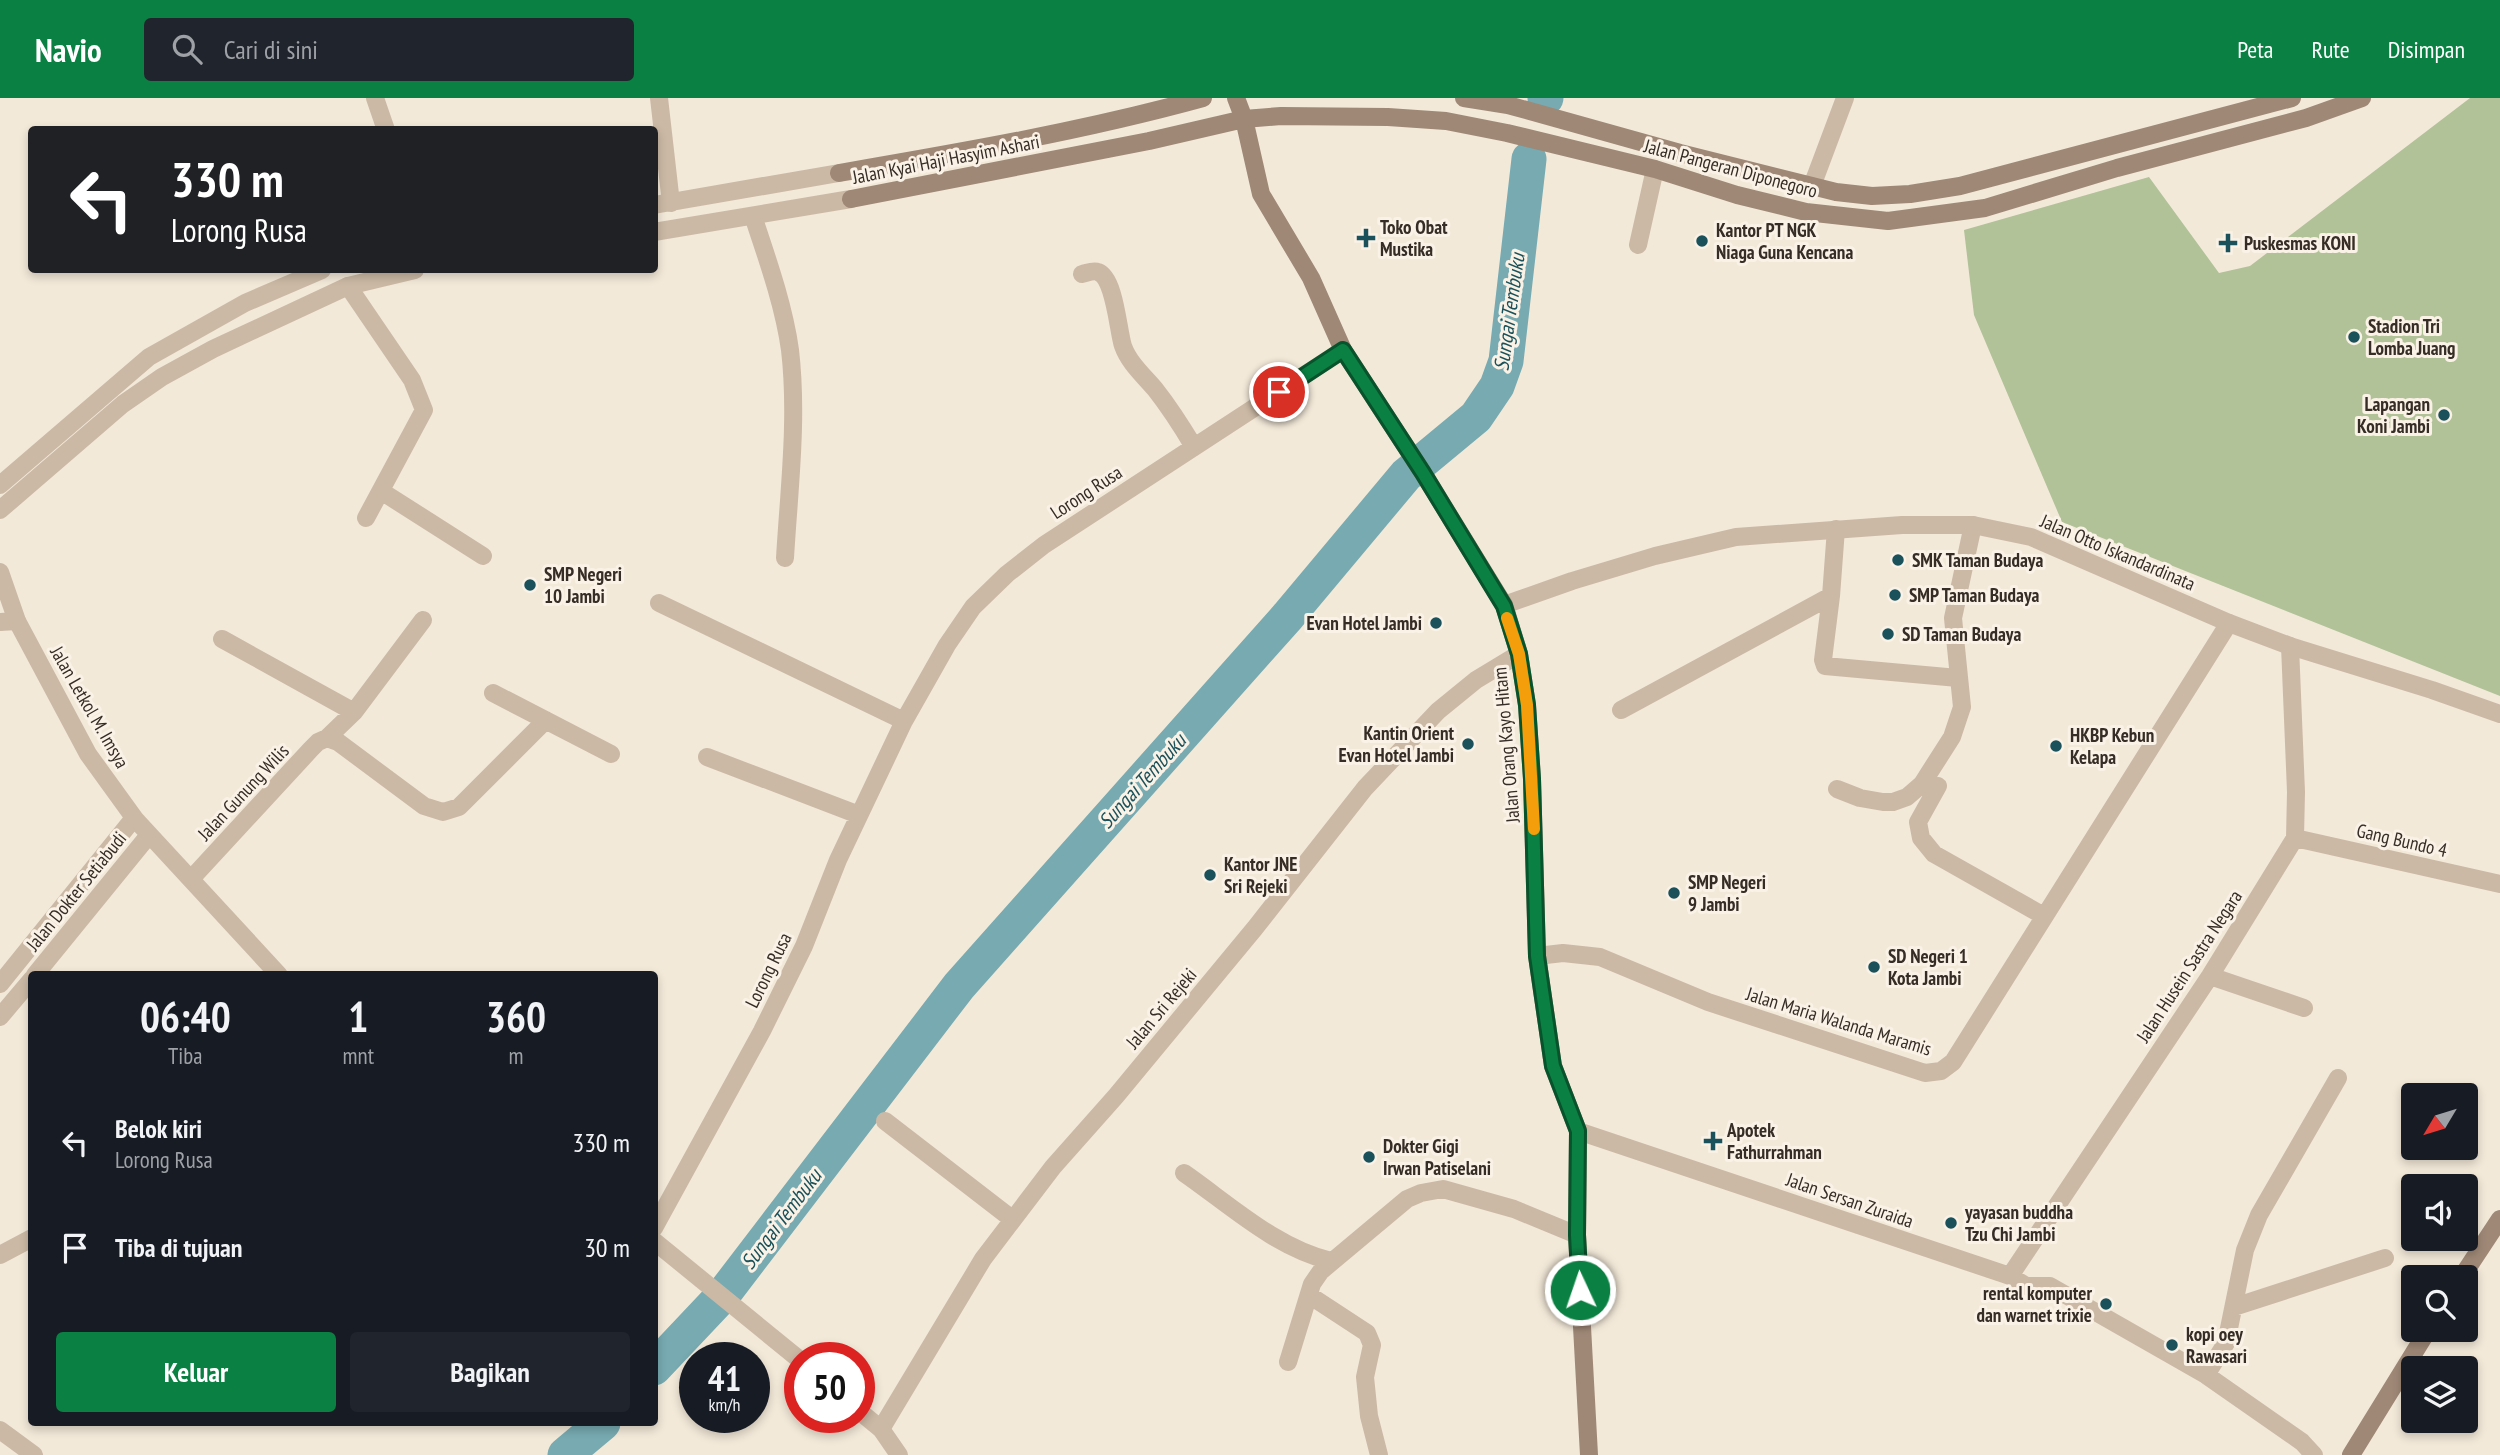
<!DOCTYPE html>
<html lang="id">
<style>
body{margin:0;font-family:"PT Sans Narrow",sans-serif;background:#20242c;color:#f1f3f6;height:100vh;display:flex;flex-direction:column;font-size:26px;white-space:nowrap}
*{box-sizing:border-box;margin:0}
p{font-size:23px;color:#9ea1a6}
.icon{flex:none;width:38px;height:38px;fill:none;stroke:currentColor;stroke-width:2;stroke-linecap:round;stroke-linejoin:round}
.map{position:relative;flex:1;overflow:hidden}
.details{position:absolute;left:28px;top:873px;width:630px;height:455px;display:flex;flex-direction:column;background:#171b24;border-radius:7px;box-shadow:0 4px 10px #0003}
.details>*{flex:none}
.banner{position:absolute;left:28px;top:28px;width:630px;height:147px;border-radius:7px;box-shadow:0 4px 10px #0003;background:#202124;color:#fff;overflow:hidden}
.needle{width:46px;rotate:232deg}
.fabs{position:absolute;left:2401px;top:985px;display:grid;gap:14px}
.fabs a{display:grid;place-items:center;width:77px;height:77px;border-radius:7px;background:#171b24;box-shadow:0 4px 10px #0003;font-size:35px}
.speed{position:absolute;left:679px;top:1244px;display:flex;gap:14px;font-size:35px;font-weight:700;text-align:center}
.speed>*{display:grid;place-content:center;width:91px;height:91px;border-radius:50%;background:#171b24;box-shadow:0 4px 10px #0003;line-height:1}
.speed small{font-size:18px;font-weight:400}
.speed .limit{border:10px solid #d22;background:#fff;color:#111}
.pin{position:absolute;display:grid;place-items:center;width:60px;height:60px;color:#fff;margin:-30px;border:4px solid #fff;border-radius:50%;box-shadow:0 2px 7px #0007}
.me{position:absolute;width:77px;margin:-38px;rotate:357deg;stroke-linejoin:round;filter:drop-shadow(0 0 5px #0008)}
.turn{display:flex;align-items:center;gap:24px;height:147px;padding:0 28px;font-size:32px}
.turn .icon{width:91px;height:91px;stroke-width:2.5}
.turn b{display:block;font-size:49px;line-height:60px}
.eta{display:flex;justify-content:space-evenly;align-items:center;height:119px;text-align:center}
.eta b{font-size:42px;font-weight:700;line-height:49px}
.primary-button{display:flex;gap:14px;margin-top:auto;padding:14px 28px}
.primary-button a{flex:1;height:80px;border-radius:7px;background:#0b8043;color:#fff;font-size:28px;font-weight:700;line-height:80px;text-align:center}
.primary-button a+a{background:#20242c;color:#f1f3f6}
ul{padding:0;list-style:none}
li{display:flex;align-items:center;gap:21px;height:105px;padding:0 28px}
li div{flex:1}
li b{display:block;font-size:26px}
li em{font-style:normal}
header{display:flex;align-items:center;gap:42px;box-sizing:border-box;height:98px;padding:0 35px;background:#0b8043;color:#fff}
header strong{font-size:33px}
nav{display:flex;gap:38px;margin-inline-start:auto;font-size:24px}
.search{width:490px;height:63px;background:#20242c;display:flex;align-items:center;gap:18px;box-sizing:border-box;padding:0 24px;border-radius:7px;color:#9ea1a6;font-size:26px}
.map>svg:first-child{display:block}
</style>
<header>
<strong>Navio</strong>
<div class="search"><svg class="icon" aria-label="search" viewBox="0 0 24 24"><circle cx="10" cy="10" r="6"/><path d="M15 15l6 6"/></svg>Cari di sini</div>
<nav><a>Peta</a><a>Rute</a><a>Disimpan</a></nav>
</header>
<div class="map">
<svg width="2500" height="1357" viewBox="0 0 2500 1357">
<rect width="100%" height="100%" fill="#f3e9d9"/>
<!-- green -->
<path fill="#b1c298" d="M 2470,0 L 2500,0 L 2500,598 L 2062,424 L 1974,217 L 1964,132 L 2149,79 L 2219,175 L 2250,168 Z"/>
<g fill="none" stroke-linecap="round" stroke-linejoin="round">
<!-- river -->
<path stroke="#77aab1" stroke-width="35" d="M 1545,1 L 1546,0
M 654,1270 L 722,1198 L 959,888 L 1288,518 L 1406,377 L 1476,319 L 1497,288 L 1506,263 L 1529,61
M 565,1357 L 603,1325"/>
<!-- minor -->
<path stroke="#cbb9a5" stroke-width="18" d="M 375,0 L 386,32
M 659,0 L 671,105
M 1812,88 L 1845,0
M 753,118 C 767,160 784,208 790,252 C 798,320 789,392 785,460
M 1638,147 L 1655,71
M 1082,176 C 1087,175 1093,172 1098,174 C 1115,180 1118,233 1123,248 C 1129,265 1144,278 1155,291 C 1170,310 1182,329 1194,349
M 348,188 L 412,282 L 424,312 L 366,420
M 381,393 L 483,458
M 1836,431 L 1831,498 L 1823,562 L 1825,568 L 1958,580
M 659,505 L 904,623
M 0,524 L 17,523
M 222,541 L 354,614
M 493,595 L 611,656
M 1621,612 L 1831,498
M 327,640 L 354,614 L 423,522
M 707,659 L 859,717
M 1938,688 L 1918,724 L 1921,740 L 1934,756 L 2044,818
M 1837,691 L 1860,700 L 1883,704 L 1893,704 L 1907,699 L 1922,686 L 1952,639 L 1962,609 L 1953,520 L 1973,427
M 2295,740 L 2500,786
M 191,781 L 311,651 L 318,644 L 327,640 L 338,644 L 424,708 L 443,714 L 459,709 L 546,622
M 1537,858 L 1563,855 L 1600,859 L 1708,904 L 1925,975 L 1941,973 L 1953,964 L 2229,525
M 2210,878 L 2304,910
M 885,1023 L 1012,1121
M 1578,1033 L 2010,1178 L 2026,1188 L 2050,1188 L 2206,1277 L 2302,1344 L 2314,1357
M 1184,1075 C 1230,1107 1276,1150 1331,1163
M 654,1130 L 762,933 L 804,848 L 838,762 L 904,623 L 947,547 L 973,509 L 1007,476 L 1044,447 L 1343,252
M 0,1157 L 32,1140
M 2010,1178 L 2210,878 L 2295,740 L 2296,694 L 2290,548
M 1309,1197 L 1367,1235 L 1372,1247 L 1365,1279 L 1369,1318 L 1379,1357
M 2234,1209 L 2385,1160
M 1288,1264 L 1312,1186 L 1321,1173 L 1407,1101 L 1421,1095 L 1443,1091 L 1514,1111 L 1577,1137
M 2206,1277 L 2226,1245 L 2245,1152 L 2259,1117 L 2338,980
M 881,1331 L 983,1161 L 1053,1069 L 1116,998 L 1255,830 L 1365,690 L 1438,613 L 1476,582 L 1519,556
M 0,1332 L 34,1357"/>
<!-- tertiary -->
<path stroke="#cbb9a5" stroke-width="18" d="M 654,107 L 839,75
M 654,134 L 851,101
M 0,387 L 149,259 L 245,205 L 322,172
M 0,412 L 123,306 L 162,279 L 213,251 L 348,188 L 415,172
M 0,474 L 17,523 L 88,656 L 135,721 L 279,877
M 1504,507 L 1572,483 L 1655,458 L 1736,439 L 1902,427 L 1973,427 L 2031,439 L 2229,525 L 2290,548 L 2432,592 L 2500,616
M 35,877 L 149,737
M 0,886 L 134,720
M 0,919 L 32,881
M 654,1143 L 800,1262
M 859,1313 L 881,1331 L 899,1357"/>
<!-- secondary -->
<path stroke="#9f8876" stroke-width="18" d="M 1236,0 L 1244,21 L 1261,96 L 1311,180 L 1343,252 L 1423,375 L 1504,507 L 1519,556 L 1527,607 L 1532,681 L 1537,858 L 1553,968 L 1578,1033 L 1577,1137 L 1589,1357
M 1464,0 L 1508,7 L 1680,55 L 1836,94 L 1872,98 L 1910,96 L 1960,88 L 2292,0
M 839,75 C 961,54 1083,33 1203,0
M 851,101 L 1149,43 L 1244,21 L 1281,18 L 1388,19 L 1446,23 L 1507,35 L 1655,71 L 1737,97 L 1806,114 L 1888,123 L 1985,110 L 2117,70 L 2306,20 L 2362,0
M 2461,1180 L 2500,1121
M 2351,1357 L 2428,1232"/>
</g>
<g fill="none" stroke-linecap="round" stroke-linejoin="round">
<!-- route casing -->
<g stroke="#07532c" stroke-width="18">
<path id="route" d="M 1279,294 L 1343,252 L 1423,375 L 1504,508 L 1519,556 L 1527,607 L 1532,681 L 1537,858 L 1553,968 L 1578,1033 L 1577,1137 L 1580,1192"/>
</g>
<!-- route -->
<use href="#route" stroke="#0b8043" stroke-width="12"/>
<!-- slow -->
<path stroke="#f59e0b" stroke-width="12" d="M 1507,520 L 1519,556 L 1527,607 L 1534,731"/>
</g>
<!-- markers -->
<g fill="#1a515a" stroke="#faf2e6" stroke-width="2.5">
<path d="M1362.5 129.5h7v7h7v7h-7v7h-7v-7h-7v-7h7z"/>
<circle cx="1702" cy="143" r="7"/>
<path d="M2224.5 134.5h7v7h7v7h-7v7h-7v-7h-7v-7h7z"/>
<circle cx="2354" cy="239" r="7"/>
<circle cx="2444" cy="317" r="7"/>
<circle cx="1898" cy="462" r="7"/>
<circle cx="530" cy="487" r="7"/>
<circle cx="1895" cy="497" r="7"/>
<circle cx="1436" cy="525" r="7"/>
<circle cx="1888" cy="536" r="7"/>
<circle cx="1468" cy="646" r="7"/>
<circle cx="2056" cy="648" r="7"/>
<circle cx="1210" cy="777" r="7"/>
<circle cx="1674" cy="795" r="7"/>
<circle cx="1874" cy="869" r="7"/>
<path d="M1709.5 1032.5h7v7h7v7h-7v7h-7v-7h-7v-7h7z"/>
<circle cx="1369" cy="1059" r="7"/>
<circle cx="1951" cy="1125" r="7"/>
<circle cx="2106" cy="1206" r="7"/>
<circle cx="2172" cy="1247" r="7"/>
</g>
<g text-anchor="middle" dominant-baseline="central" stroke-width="6" stroke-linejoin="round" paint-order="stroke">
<!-- street labels -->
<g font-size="19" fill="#362d26" stroke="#faf2e6">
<text transform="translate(946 61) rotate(-11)">Jalan Kyai Haji Hasyim Ashari</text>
<text transform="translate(1731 70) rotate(15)">Jalan Pangeran Diponegoro</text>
<text transform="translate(1086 394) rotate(-33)">Lorong Rusa</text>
<text transform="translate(2118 454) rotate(23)">Jalan Otto Iskandardinata</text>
<text transform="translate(90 609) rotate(60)">Jalan Letkol M. Imsya</text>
<text transform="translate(1506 647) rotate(-95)">Jalan Orang Kayo Hitam</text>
<text transform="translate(243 694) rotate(-47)">Jalan Gunung Wilis</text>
<text transform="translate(2402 742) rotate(13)">Gang Bundo 4</text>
<text transform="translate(76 793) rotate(-51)">Jalan Dokter Setiabudi</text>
<text transform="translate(2189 868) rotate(-57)">Jalan Husein Sastra Negara</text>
<text transform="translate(768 872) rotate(-64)">Lorong Rusa</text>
<text transform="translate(1161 910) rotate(-50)">Jalan Sri Rejeki</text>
<text transform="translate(1839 923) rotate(17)">Jalan Maria Walanda Maramis</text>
<text transform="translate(1850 1102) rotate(19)">Jalan Sersan Zuraida</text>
</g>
<!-- poi labels -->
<g font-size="19" font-weight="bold" fill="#362d26" stroke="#faf2e6" text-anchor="start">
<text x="1380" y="129">Toko Obat<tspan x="1380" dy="22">Mustika</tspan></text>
<text x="1716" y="132">Kantor PT NGK<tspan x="1716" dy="22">Niaga Guna Kencana</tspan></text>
<text x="2244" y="145">Puskesmas KONI</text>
<text x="2368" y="228">Stadion Tri<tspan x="2368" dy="22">Lomba Juang</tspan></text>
<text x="2430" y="306" text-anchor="end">Lapangan<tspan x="2430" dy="22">Koni Jambi</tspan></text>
<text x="1912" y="462">SMK Taman Budaya</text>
<text x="544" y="476">SMP Negeri<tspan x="544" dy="22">10 Jambi</tspan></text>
<text x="1909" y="497">SMP Taman Budaya</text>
<text x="1422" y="525" text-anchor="end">Evan Hotel Jambi</text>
<text x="1902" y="536">SD Taman Budaya</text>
<text x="1454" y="635" text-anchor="end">Kantin Orient<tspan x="1454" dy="22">Evan Hotel Jambi</tspan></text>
<text x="2070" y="637">HKBP Kebun<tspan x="2070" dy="22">Kelapa</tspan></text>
<text x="1224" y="766">Kantor JNE<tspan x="1224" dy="22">Sri Rejeki</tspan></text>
<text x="1688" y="784">SMP Negeri<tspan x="1688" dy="22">9 Jambi</tspan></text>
<text x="1888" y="858">SD Negeri 1<tspan x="1888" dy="22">Kota Jambi</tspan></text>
<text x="1727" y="1032">Apotek<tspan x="1727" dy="22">Fathurrahman</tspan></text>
<text x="1383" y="1048">Dokter Gigi<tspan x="1383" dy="22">Irwan Patiselani</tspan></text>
<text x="1965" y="1114">yayasan buddha<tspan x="1965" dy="22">Tzu Chi Jambi</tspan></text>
<text x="2092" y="1195" text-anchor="end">rental komputer<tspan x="2092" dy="22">dan warnet trixie</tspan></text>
<text x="2186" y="1236">kopi oey<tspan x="2186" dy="22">Rawasari</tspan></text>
</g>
<!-- water labels -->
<g font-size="21" font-style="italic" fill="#1a515a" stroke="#faf2e6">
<text transform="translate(1509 214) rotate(-82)">Sungai Tembuku</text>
<text transform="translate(1142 683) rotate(-48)">Sungai Tembuku</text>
<text transform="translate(781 1121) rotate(-53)">Sungai Tembuku</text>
</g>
</g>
</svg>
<div class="fabs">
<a><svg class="needle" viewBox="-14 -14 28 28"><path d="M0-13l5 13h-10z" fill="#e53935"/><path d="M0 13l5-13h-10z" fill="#9ea1a6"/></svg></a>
<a><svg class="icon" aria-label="sound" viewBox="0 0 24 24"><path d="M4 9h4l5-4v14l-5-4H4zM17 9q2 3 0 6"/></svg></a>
<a><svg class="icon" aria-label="search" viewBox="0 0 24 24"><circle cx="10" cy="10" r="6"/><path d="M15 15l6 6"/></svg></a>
<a><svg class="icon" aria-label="layers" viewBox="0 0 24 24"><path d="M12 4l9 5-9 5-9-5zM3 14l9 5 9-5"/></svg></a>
</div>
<div class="speed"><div>41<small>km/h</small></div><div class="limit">50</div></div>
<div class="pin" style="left:1279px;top:294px;background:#d93025"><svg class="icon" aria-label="arrive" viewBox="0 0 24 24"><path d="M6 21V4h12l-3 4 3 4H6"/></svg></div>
<svg class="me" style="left:1580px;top:1192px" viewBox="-20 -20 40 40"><circle r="17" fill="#0b8043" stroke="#fff" stroke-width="3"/><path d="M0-11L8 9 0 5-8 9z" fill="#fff"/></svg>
<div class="banner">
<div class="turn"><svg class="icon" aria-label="left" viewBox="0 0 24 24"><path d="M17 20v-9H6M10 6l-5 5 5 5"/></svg><div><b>330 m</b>Lorong Rusa</div></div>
</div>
<section class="details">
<div class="eta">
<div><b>06:40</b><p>Tiba</p></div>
<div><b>1</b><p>mnt</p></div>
<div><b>360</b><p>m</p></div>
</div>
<ul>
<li><svg class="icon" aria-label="left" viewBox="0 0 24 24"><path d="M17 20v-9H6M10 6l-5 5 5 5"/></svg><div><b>Belok kiri</b><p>Lorong Rusa</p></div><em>330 m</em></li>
<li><svg class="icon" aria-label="arrive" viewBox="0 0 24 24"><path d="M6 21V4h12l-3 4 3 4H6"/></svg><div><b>Tiba di tujuan</b></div><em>30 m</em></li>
</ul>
<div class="primary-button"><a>Keluar</a><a>Bagikan</a></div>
</section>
</div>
